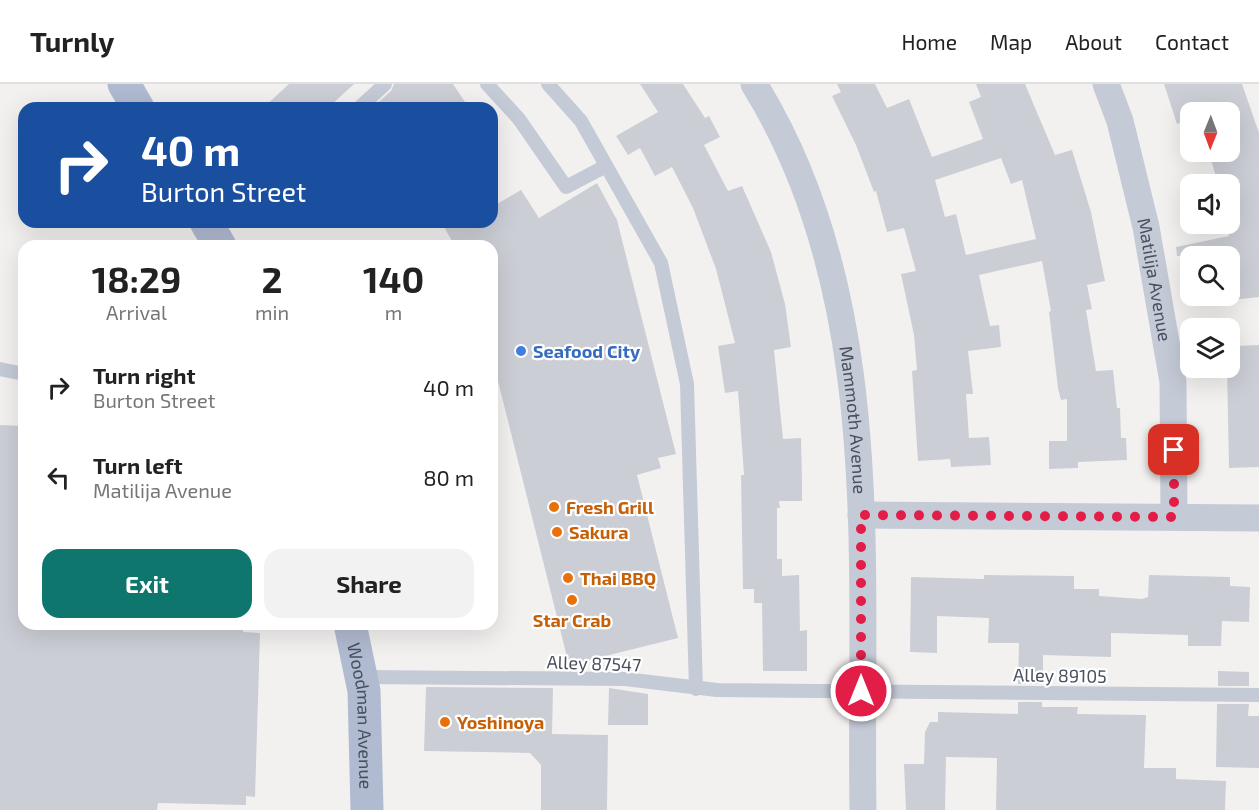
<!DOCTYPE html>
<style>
body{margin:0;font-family:"Exo 2",sans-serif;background:#f2f2f2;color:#222;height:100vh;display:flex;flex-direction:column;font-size:22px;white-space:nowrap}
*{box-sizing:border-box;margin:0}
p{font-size:20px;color:#767676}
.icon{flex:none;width:33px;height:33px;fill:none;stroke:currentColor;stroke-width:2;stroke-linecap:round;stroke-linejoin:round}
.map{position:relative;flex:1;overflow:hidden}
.drawer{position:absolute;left:18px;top:156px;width:480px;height:390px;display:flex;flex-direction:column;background:#fff;border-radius:18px;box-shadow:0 6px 24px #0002}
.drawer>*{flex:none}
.guide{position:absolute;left:18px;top:18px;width:480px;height:126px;border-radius:18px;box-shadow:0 6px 24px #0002;background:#1a4fa0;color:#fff;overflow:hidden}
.needle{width:39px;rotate:181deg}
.tools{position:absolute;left:1180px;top:18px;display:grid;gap:12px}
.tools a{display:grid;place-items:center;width:60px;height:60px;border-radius:12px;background:#fff;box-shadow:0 6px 24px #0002;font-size:30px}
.pin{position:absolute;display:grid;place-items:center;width:51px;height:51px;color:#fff;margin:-26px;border-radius:12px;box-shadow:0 3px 9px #0006}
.me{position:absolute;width:66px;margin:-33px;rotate:0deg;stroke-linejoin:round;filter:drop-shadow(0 0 4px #0008)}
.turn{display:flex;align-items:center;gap:21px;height:126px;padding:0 24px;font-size:27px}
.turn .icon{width:78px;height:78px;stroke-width:2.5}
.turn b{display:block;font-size:42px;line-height:51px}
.eta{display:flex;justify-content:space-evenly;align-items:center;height:102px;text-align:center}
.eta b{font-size:36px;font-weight:700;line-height:42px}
.button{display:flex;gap:12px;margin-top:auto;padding:12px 24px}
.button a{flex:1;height:69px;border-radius:18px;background:#0f766e;color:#fff;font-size:24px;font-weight:700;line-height:69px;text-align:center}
.button a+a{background:#f2f2f2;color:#222}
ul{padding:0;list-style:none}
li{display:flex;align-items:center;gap:18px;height:90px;padding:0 24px}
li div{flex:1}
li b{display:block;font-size:22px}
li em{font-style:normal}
header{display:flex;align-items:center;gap:36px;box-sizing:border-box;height:84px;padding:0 30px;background:#fff;border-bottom:2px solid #e0e0e0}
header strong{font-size:28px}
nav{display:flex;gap:33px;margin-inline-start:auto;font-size:21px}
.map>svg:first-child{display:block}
</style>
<header>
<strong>Turnly</strong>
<nav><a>Home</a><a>Map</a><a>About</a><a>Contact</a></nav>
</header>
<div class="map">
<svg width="1259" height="726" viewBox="0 0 1259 726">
<rect width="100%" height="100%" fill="#f3f1f0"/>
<!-- building -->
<path fill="#ccced6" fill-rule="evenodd" d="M 289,0 L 354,0 L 328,24 L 263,24 Z
M 394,0 L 453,0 L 469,24 L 372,24 L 391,7 Z
M 640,0 L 683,0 L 705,34 L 709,32 L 720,53 L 704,61 L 728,107 L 742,102 L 771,168 L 785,220 L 791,263 L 774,266 L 783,355 L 801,354 L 802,398 L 802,417 L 779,417 L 780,424 L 777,424 L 777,475 L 782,475 L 782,492 L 799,491 L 800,547 L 807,546 L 807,587 L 763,587 L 762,519 L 754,519 L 754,505 L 743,505 L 741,391 L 744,391 L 738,307 L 725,309 L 718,262 L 735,259 L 716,185 L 693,124 L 672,83 L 655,92 L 640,64 L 628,71 L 616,52 L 658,28 Z
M 837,0 L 875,0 L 887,24 L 909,15 L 932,73 L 983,55 L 969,18 L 981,13 L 976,0 L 1025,0 L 1055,71 L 1072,66 L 1091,128 L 1105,197 L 1087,201 L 1092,225 L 1086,226 L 1096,287 L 1113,286 L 1117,324 L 1120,324 L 1121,354 L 1126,354 L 1127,376 L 1078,378 L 1078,384 L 1049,385 L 1049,357 L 1067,357 L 1067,315 L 1061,316 L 1058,304 L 1049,228 L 1051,227 L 1042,177 L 979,191 L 990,242 L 999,241 L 1001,263 L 968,267 L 973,310 L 966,310 L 969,354 L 989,353 L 991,381 L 951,383 L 950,375 L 918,377 L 912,287 L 917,286 L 914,251 L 901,190 L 916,187 L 904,144 L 887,148 L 876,107 L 874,108 L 856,61 L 832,12 L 841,8 ZM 1001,74 L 1011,100 L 1022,96 L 1036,155 L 966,171 L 956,130 L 945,133 L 935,96 Z
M 1164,0 L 1242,0 L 1259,49 L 1259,213 L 1224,217 L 1224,212 L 1230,212 L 1230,172 L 1177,172 L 1176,163 L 1229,152 L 1226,140 L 1234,140 L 1230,125 L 1230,100 L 1223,100 L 1221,92 L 1216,93 L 1209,69 L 1192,74 L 1182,38 L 1177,40 ZM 1191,28 L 1230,28 L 1230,68 L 1191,68 Z
M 597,99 L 617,136 L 676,370 L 658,374 L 661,384 L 637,391 L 678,554 L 569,581 L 492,273 L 492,162 L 455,162 L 441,138 L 492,138 L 492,123 L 521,106 L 539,134 Z
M 1259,261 L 1259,383 L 1229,384 L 1227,284 L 1236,281 L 1235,262 Z
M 0,341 L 24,342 L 24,540 L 243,540 L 243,548 L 260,549 L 255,713 L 246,712 L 246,721 L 158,719 L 157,726 L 0,726 Z
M 984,491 L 1074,492 L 1074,505 L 1099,505 L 1099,512 L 1142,515 L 1148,513 L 1149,491 L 1230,493 L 1230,502 L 1250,503 L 1249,538 L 1222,537 L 1221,562 L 1188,562 L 1188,551 L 1111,549 L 1111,573 L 1043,571 L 1043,600 L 1018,600 L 1019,559 L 988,559 L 989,534 L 937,532 L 937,569 L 910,568 L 911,493 L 984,495 Z
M 1218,587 L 1249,588 L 1249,602 L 1218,602 Z
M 426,603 L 553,604 L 552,650 L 608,651 L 607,726 L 541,726 L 541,681 L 530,669 L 424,667 Z
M 609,604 L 648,610 L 648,641 L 608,641 Z
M 1018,618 L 1042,618 L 1042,623 L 1078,623 L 1077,630 L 1146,631 L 1144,684 L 1176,684 L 1176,695 L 1226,697 L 1225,726 L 996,726 L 997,674 L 946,673 L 945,726 L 906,726 L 904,680 L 924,680 L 925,648 L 930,638 L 938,638 L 938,628 L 1018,630 Z
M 1217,620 L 1249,620 L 1248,632 L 1259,632 L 1259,684 L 1216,683 Z"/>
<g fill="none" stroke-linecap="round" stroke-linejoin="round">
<!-- lane -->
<path stroke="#c4cad6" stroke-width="14" d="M 487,0 L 519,35 L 566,103 L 606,82
M 548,0 L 581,37 L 661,179 L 687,300 L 696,605
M 359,24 L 385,0
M 0,285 L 24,290
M 362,593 L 625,595 L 717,606 L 1259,611"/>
<!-- street -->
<g stroke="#c4cad6" stroke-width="27">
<path id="s1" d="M 754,0 C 887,214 859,485 863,726"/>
<path id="s2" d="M 1106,0 L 1120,37 L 1146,143 L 1173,298 L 1174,433"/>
<path d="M 861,431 L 1259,434"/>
</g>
<!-- primary -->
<g stroke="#b0bad0" stroke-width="33">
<path d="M 124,0 L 138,24"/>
<path d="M 206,138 L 220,162"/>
<path id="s3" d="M 350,540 L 364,607 L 367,726"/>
</g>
</g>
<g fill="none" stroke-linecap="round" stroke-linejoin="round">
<!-- route -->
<path stroke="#e11d48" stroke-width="10" stroke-dasharray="0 18" d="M 861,607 L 861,431 L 1174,433 L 1174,366"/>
</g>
<!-- markers -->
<circle fill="#3f7fe0" stroke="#fff" stroke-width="2" cx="521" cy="267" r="6"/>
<g fill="#e8710a" stroke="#fff" stroke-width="2">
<circle cx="554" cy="423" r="6"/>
<circle cx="557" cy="448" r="6"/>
<circle cx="568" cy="494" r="6"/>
<circle cx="572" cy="516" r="6"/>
<circle cx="445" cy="638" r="6"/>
</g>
<g text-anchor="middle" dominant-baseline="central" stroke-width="4.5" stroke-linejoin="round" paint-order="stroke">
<!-- street labels -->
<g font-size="18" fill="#48505f" stroke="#fff">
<text stroke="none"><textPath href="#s2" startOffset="202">Matilija Avenue</textPath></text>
<text stroke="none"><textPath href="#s1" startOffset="354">Mammoth Avenue</textPath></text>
<text transform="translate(594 579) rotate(2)">Alley 87547</text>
<text transform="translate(1060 591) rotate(1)">Alley 89105</text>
<text stroke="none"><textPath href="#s3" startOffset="93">Woodman Avenue</textPath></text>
</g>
<!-- shop labels -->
<g font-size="18" font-weight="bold" fill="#366cbe" stroke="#fff" text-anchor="start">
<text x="533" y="267">Seafood City</text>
</g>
<!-- food labels -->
<g font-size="18" font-weight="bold" fill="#c56008" stroke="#fff" text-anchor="start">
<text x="566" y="423">Fresh Grill</text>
<text x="569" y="448">Sakura</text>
<text x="580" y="494">Thai BBQ</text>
<text x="572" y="536" text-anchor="middle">Star Crab</text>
<text x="457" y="638">Yoshinoya</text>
</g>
</g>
</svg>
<div class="tools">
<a><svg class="needle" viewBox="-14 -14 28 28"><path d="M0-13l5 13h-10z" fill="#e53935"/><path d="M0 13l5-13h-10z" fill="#767676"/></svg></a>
<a><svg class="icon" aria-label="sound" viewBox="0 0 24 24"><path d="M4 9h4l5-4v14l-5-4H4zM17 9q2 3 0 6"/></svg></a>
<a><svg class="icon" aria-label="search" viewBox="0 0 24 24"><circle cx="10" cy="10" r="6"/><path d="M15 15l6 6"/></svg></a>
<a><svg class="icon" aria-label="layers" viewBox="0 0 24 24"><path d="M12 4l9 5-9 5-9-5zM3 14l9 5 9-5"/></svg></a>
</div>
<div class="pin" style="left:1174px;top:366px;background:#d93025"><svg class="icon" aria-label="arrive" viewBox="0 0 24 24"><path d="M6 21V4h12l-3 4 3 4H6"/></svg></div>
<svg class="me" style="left:861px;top:607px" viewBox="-20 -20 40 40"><circle r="17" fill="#e11d48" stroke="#fff" stroke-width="3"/><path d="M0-11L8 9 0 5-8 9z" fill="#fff"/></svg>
<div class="guide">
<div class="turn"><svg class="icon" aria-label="right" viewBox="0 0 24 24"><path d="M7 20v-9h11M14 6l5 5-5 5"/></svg><div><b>40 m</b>Burton Street</div></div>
</div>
<section class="drawer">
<div class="eta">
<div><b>18:29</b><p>Arrival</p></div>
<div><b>2</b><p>min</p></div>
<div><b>140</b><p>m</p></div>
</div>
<ul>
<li><svg class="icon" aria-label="right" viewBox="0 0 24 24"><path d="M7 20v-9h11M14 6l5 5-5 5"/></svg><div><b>Turn right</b><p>Burton Street</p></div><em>40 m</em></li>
<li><svg class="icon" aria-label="left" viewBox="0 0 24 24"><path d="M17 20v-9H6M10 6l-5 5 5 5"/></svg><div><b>Turn left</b><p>Matilija Avenue</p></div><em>80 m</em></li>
</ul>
<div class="button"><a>Exit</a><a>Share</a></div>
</section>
</div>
